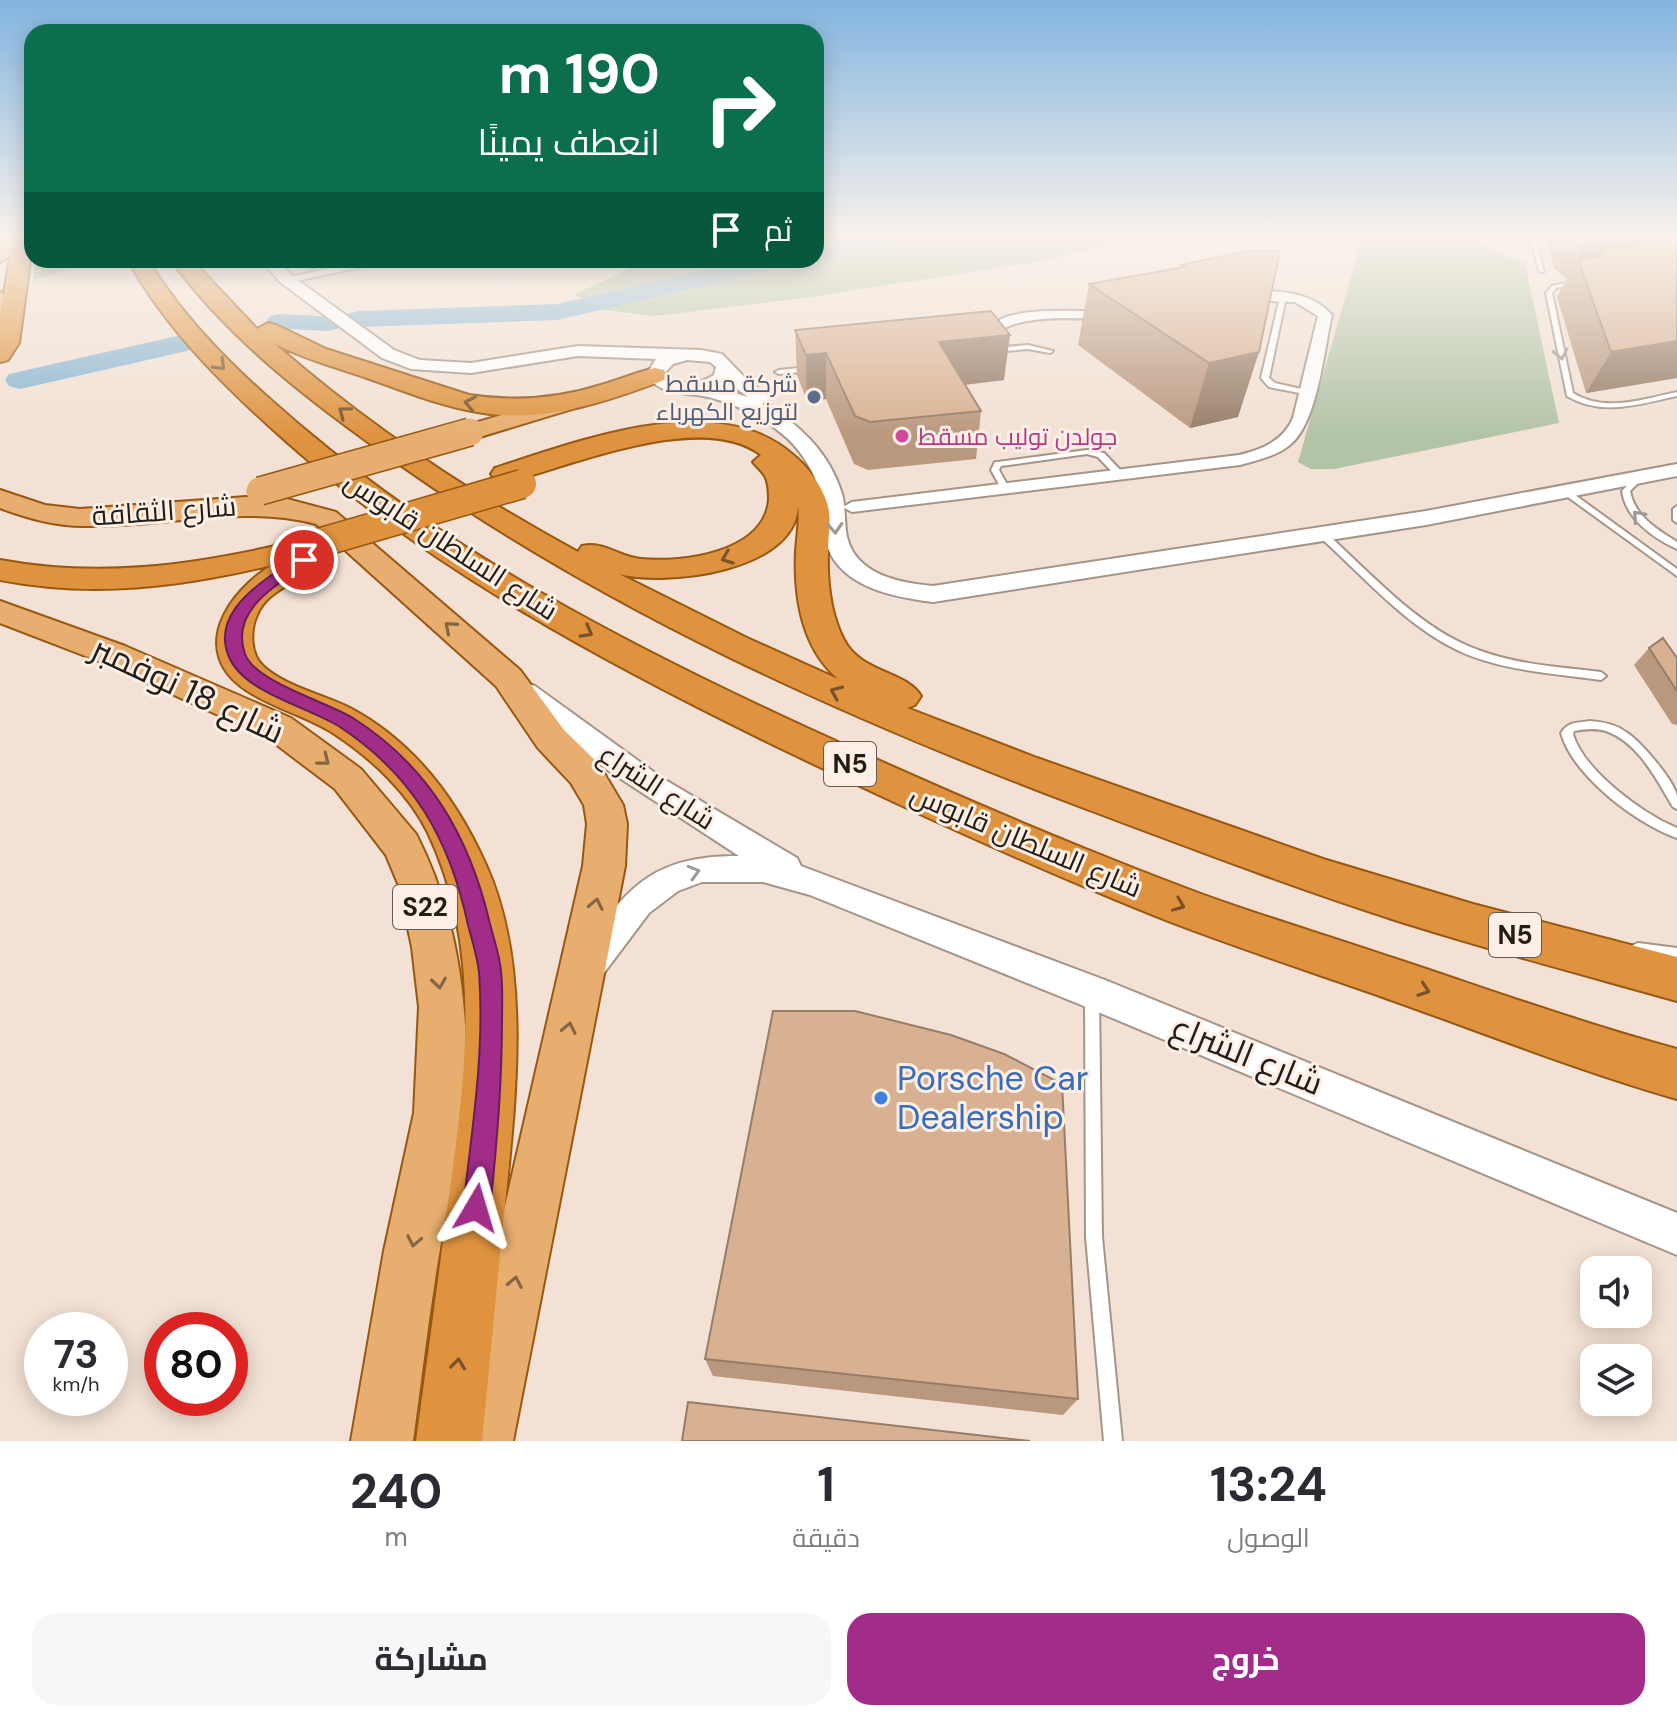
<!DOCTYPE html>
<html lang="ar">
<meta charset="utf-8">
<style>
body{margin:0;font-family:"DM Sans",Cairo,sans-serif;background:#f7f7f7;color:#2b2b33;direction:rtl;height:100vh;display:flex;flex-direction:column;font-size:30px;white-space:nowrap}
*{box-sizing:border-box;margin:0}
p{font-size:26px;color:#7c7c81}
.icon{flex:none;width:44px;height:44px;fill:none;stroke:currentColor;stroke-width:2;stroke-linecap:round;stroke-linejoin:round}
.map{position:relative;height:1441px;overflow:hidden;direction:ltr}
.details{display:flex;flex-direction:column;background:#fff;flex:1}
.details>*{flex:none}
.hud{position:absolute;left:24px;top:24px;width:800px;height:244px;border-radius:24px;box-shadow:0 4px 20px #0003;direction:rtl;background:#0b6e4f;color:#fff;overflow:hidden}
.buttons{position:absolute;left:1580px;top:1256px;display:grid;gap:16px}
.buttons a{display:grid;place-items:center;width:72px;height:72px;border-radius:16px;background:#fff;box-shadow:0 4px 20px #0003;font-size:40px}
.speed{position:absolute;left:24px;top:1312px;display:flex;gap:16px;font-size:40px;font-weight:700;text-align:center}
.speed>*{display:grid;place-content:center;width:104px;height:104px;border-radius:50%;background:#fff;box-shadow:0 4px 20px #0003;line-height:1}
.speed small{font-size:20px;font-weight:400}
.speed .limit{border:12px solid #d22;background:#fff;color:#111}
.pin{position:absolute;display:grid;place-items:center;width:68px;height:68px;color:#fff;margin:-34px;border:4px solid #fff;border-radius:50%;box-shadow:0 2px 8px #0007}
.me{position:absolute;width:88px;margin:-44px;rotate:7deg;stroke-linejoin:round;filter:drop-shadow(0 0 6px #0008)}
.turn{display:flex;align-items:center;gap:28px;height:168px;padding:0 32px;font-size:36px}
.turn .icon{width:104px;height:104px;stroke-width:2.5}
.turn b{display:block;font-size:56px;line-height:68px}
.then{display:flex;align-items:center;height:76px;padding:0 32px;background:#0003;gap:16px;font-size:30px}
.eta{display:flex;justify-content:space-evenly;align-items:center;height:136px;text-align:center}
.eta b{font-size:48px;font-weight:700;line-height:56px}
.cta{display:flex;gap:16px;margin-top:auto;padding:16px 32px}
.cta a{flex:1;height:92px;border-radius:24px;background:#a12d88;color:#fff;font-size:32px;font-weight:700;line-height:92px;text-align:center}
.cta a+a{background:#f7f7f7;color:#2b2b33}
.map>svg:first-child{display:block}
</style>
<div class="map">
<svg width="1677" height="1441" viewBox="0 0 1677 1441">
<rect width="100%" height="100%" fill="#f2e1d4"/>
<!-- green -->
<path fill="#b2c3a6" d="M 816,235 L 1150,235 L 1049,260 L 804,298 L 655,316 L 594,309 L 575,294 L 648,260 L 816,260 Z
M 1363,235 L 1465,235 L 1525,264 L 1559,423 L 1334,469 L 1311,469 L 1298,462 Z
M 34,260 L 100,260 L 34,280 Z"/>
<g fill="none" stroke-linecap="round" stroke-linejoin="round">
<!-- river -->
<path fill="#89b5d1" fill-rule="evenodd" d="M 868,235 L 913,235 L 909,240 L 816,260 L 815,260 L 816,246 Z
M 751,260 L 796,260 L 793,265 L 557,320 L 359,327 L 349,325 L 345,319 L 349,313 L 359,311 L 557,304 Z
M 280,314 L 337,317 L 341,323 L 337,329 L 327,331 L 270,328 L 266,322 L 270,316 Z
M 190,333 L 200,336 L 204,342 L 200,348 L 20,389 L 9,386 L 5,380 L 9,374 Z"/>
<!-- service casing -->
<g stroke="#a59589" stroke-width="4">
<path id="service" d="M 1529,235 L 1535,235 L 1544,272 L 1539,271 Z
M 1576,281 L 1579,283 L 1578,284 L 1556,288 L 1552,293 L 1573,393 C 1605,413 1643,399 1677,392 L 1677,396 C 1640,404 1602,417 1567,396 L 1546,293 L 1552,286 Z
M 1283,295 L 1286,297 L 1269,378 L 1275,383 L 1310,391 L 1310,395 L 1269,387 L 1261,378 L 1280,297 Z
M 1028,345 L 1053,351 L 1050,353 L 1028,349 L 994,352 L 991,350 L 994,348 Z
M 810,367 L 813,367 L 813,371 L 779,374 L 775,372 L 779,370 Z
M 1087,450 L 1104,453 L 1123,473 L 1123,477 L 1117,477 L 1098,457 L 1087,454 L 1001,466 L 999,470 L 1009,488 L 1005,491 L 1001,488 L 991,470 L 995,462 L 998,462 Z
M 1637,475 L 1643,475 L 1644,477 L 1630,491 C 1635,517 1657,529 1677,542 L 1677,549 C 1653,538 1626,519 1622,491 Z
M 1564,487 L 1677,569 L 1677,576 L 1561,492 L 1561,488 Z
M 1677,506 L 1677,523 L 1673,520 L 1673,509 Z
M 1323,532 L 1326,533 C 1372,574 1421,631 1481,651 C 1519,665 1561,667 1601,672 L 1606,676 L 1601,680 C 1553,673 1501,671 1457,650 C 1404,624 1363,576 1320,537 L 1319,535 Z
M 1590,721 C 1603,722 1615,724 1626,732 C 1640,741 1674,780 1677,796 C 1677,800 1677,804 1677,809 L 1673,807 C 1657,780 1638,742 1606,731 C 1595,728 1585,729 1574,731 L 1573,734 C 1583,770 1643,814 1677,828 L 1677,838 C 1637,824 1573,776 1561,733 C 1569,721 1578,723 1590,721 Z
M 1638,943 L 1677,948 L 1677,960 L 1633,953 L 1631,949 L 1633,945 Z
M 1092,988 L 1097,989 L 1099,994 L 1102,1237 L 1122,1441 L 1104,1441 L 1086,1237 L 1085,994 L 1087,989 Z"/>
</g>
<!-- minor casing -->
<g stroke="#a59589" stroke-width="4">
<path id="minor" d="M 370,260 L 395,260 L 286,283 L 280,279 Z
M 1265,291 C 1289,292 1315,295 1332,315 C 1324,349 1318,421 1291,444 C 1277,456 1258,460 1240,465 L 852,512 L 843,507 L 852,502 L 1239,455 C 1263,449 1283,441 1293,418 L 1318,316 L 1295,302 L 1244,300 L 1238,296 L 1244,292 Z
M 1083,311 L 1111,312 L 1118,316 L 1111,320 C 1080,318 1018,313 994,335 L 999,345 L 992,349 L 987,348 L 980,334 C 1003,307 1051,311 1083,311 Z"/>
</g>
<!-- tertiary casing -->
<g stroke="#a59589" stroke-width="4">
<path id="tertiary" d="M 261,260 L 277,260 L 292,276 L 394,350 L 420,360 L 471,363 L 578,346 L 701,350 L 722,354 L 747,380 L 771,398 L 762,404 C 799,422 830,454 842,494 C 846,508 844,523 847,537 C 856,575 900,583 933,586 L 1426,511 L 1677,464 L 1677,476 L 1426,525 L 933,602 C 892,597 835,586 825,538 C 822,526 823,514 822,501 C 818,478 804,454 787,438 C 766,419 740,406 712,398 C 688,391 663,398 646,375 L 656,359 L 578,356 L 471,373 L 411,369 L 382,358 L 280,282 ZM 687,360 L 710,362 L 716,367 L 714,375 C 698,385 680,387 664,374 L 673,364 ZM 728,382 L 748,397 L 717,388 Z
M 525,683 L 535,686 L 662,778 L 797,858 L 801,866 L 1105,980 L 1677,1213 L 1677,1255 L 1079,1004 L 810,895 L 763,882 L 702,882 L 678,891 L 649,913 L 601,977 L 589,982 L 577,977 L 572,966 L 577,955 C 629,889 648,856 739,856 L 609,771 L 546,724 L 511,693 L 515,686 Z"/>
</g>
<!-- primary casing -->
<g stroke="#985812" stroke-width="4">
<path id="primary" d="M 0,235 L 14,235 L 10,256 L 0,262 Z
M 0,292 L 10,298 L 11,332 L 0,339 Z
M 576,393 L 585,395 L 588,400 L 585,405 L 470,440 L 461,437 L 457,432 L 461,427 Z
M 0,490 L 45,505 L 80,509 L 246,497 L 287,499 L 336,512 L 520,670 L 564,730 L 598,763 L 623,805 L 627,824 L 625,866 L 513,1441 L 451,1441 L 583,866 L 587,824 L 584,805 L 571,783 L 538,748 L 496,686 L 316,524 C 238,504 162,528 84,526 C 54,526 27,518 0,508 Z
M 0,601 L 125,646 L 291,718 L 361,769 L 416,834 C 460,920 471,1016 464,1111 C 461,1157 447,1204 440,1249 C 429,1313 422,1377 413,1441 L 351,1441 L 384,1251 L 414,1113 L 419,1007 L 412,947 L 399,886 L 386,855 L 335,789 L 265,736 L 101,662 L 0,623 Z"/>
</g>
<!-- trunk casing -->
<g stroke="#985812" stroke-width="4">
<path id="trunk" d="M 14,235 L 32,235 L 32,247 L 19,343 L 8,360 L 0,362 L 0,316 Z
M 128,260 L 148,260 C 188,326 244,378 302,427 C 452,554 627,645 805,727 C 936,787 1067,844 1201,894 C 1264,917 1329,936 1393,958 C 1487,989 1581,1023 1677,1049 L 1677,1099 C 1576,1070 1479,1031 1380,996 C 1309,971 1238,948 1168,921 C 1037,869 909,810 782,749 C 607,664 433,571 287,442 C 226,388 168,332 128,260 Z
M 171,260 L 192,260 L 257,329 L 268,323 L 276,325 L 326,349 L 469,395 C 514,402 557,399 601,385 C 619,380 637,372 655,368 L 664,370 L 667,375 L 664,380 C 609,401 549,421 490,414 C 447,409 407,392 367,378 C 335,367 304,359 275,344 C 366,424 471,494 578,552 L 582,546 C 604,541 619,557 641,559 C 683,563 764,553 769,500 C 769,492 769,483 765,476 C 762,471 757,467 753,462 L 761,455 C 702,409 569,467 505,483 L 495,480 L 491,474 L 495,468 C 579,441 716,388 792,454 C 807,466 821,484 827,503 C 832,518 828,535 828,551 C 827,581 830,613 844,640 C 861,673 906,671 921,696 L 915,705 L 907,708 L 1037,758 L 1323,859 L 1473,904 L 1677,957 L 1677,1001 C 1584,975 1490,950 1398,921 C 1289,886 1183,845 1076,805 C 839,715 607,611 399,464 C 316,406 231,342 171,260 ZM 798,506 C 800,521 797,536 796,551 C 794,596 801,647 838,679 L 747,638 L 619,574 C 666,586 795,572 798,506 Z
M 284,544 L 295,546 L 299,552 L 315,553 L 320,560 C 304,583 268,587 257,615 C 250,630 250,654 263,666 C 286,687 322,694 350,708 C 414,742 457,800 486,865 C 534,971 514,1112 503,1224 C 496,1296 489,1369 482,1441 L 416,1441 C 426,1369 436,1297 445,1225 C 463,1095 487,956 428,833 C 409,793 370,757 333,733 C 306,716 273,708 246,690 C 188,651 228,592 272,565 C 181,587 93,598 0,580 L 0,560 C 97,578 189,566 284,544 Z"/>
</g>
<!-- service -->
<use href="#service" fill="#fff" fill-rule="evenodd"/>
<!-- minor -->
<use href="#minor" fill="#fff" fill-rule="evenodd"/>
<!-- tertiary -->
<use href="#tertiary" fill="#fff" fill-rule="evenodd"/>
<!-- primary -->
<use href="#primary" fill="#e7ae6f" fill-rule="evenodd"/>
<!-- trunk -->
<use href="#trunk" fill="#df933f" fill-rule="evenodd"/>
<!-- primary-bridge casing -->
<g stroke="#985812" stroke-width="30" stroke-linecap="butt">
<path id="primary-bridge" d="M 260,491 L 470,432"/>
</g>
<!-- trunk-bridge casing -->
<g stroke="#985812" stroke-width="31" stroke-linecap="butt">
<path id="trunk-bridge" d="M 284,553 L 522,484"/>
</g>
<!-- primary-bridge -->
<use href="#primary-bridge" stroke="#e7ae6f" stroke-width="27"/>
<!-- trunk-bridge -->
<use href="#trunk-bridge" stroke="#df933f" stroke-width="28"/>
</g>
<!-- wall -->
<path fill="#ba987e" d="M 1545,235 L 1677,235 L 1677,378 L 1586,393 L 1557,297 L 1567,279 L 1554,268 Z
M 1246,251 L 1238,417 L 1190,428 L 1078,345 L 1089,284 L 1181,268 L 1181,265 Z
M 795,330 L 1004,380 L 965,385 L 981,411 L 976,459 L 868,470 L 854,464 L 826,399 L 807,401 L 797,375 Z
M 1649,648 L 1677,658 L 1677,725 L 1672,724 L 1634,665 Z
M 705,1359 L 1078,1399 L 1063,1415 L 713,1376 Z"/>
<!-- shaded-wall -->
<path fill="#977c66" d="M 1640,235 L 1651,235 L 1630,271 L 1603,256 L 1597,251 L 1584,275 L 1578,259 L 1587,242 Z
M 305,260 L 355,260 L 309,270 Z
M 1010,335 L 1004,380 L 936,388 L 939,342 Z
M 1677,341 L 1677,378 L 1586,393 L 1611,352 Z
M 1259,352 L 1238,417 L 1190,428 L 1209,363 Z
M 826,353 L 826,399 L 807,401 L 806,355 Z"/>
<!-- building -->
<path fill="#d8b192" stroke="#977c66" stroke-width="2" d="M 1578,235 L 1644,235 L 1587,242 Z
M 1666,242 L 1677,243 L 1677,341 L 1611,352 L 1578,259 L 1603,256 L 1597,251 Z
M 1246,251 L 1280,251 L 1259,352 L 1209,363 L 1089,284 L 1185,267 L 1181,265 Z
M 991,311 L 1010,335 L 939,342 L 981,411 L 870,422 L 855,416 L 826,353 L 806,355 L 795,330 Z
M 1663,638 L 1677,658 L 1677,691 L 1649,648 Z
M 773,1011 L 855,1011 L 951,1035 L 1004,1054 L 1062,1084 L 1078,1399 L 705,1359 Z
M 688,1402 L 1030,1441 L 682,1441 Z"/>
<!-- one-way arrows -->
<defs><path id="oneway-chevron" d="M-2-3.5L2.5 0L-2 3.5" fill="none" stroke-width="1.6" stroke-linecap="round" stroke-linejoin="round" transform="scale(2)"/></defs>
<g stroke="#9c9997">
<use href="#oneway-chevron" transform="translate(1561 354) rotate(78)"/>
<use href="#oneway-chevron" transform="translate(1638 516) rotate(-132)"/>
<use href="#oneway-chevron" transform="translate(835 528) rotate(87)"/>
<use href="#oneway-chevron" transform="translate(694 872) rotate(-16)"/>
</g>
<g stroke="#78522a">
<use href="#oneway-chevron" transform="translate(220 365) rotate(45)"/>
<use href="#oneway-chevron" transform="translate(470 403) rotate(-168)"/>
<use href="#oneway-chevron" transform="translate(344 412) rotate(-143)"/>
<use href="#oneway-chevron" transform="translate(727 558) rotate(159)"/>
<use href="#oneway-chevron" transform="translate(587 632) rotate(29)"/>
<use href="#oneway-chevron" transform="translate(836 692) rotate(-157)"/>
<use href="#oneway-chevron" transform="translate(1179 905) rotate(22)"/>
<use href="#oneway-chevron" transform="translate(1424 990) rotate(19)"/>
<use href="#oneway-chevron" transform="translate(458 1364) rotate(-83)"/>
</g>
<g stroke="#856644">
<use href="#oneway-chevron" transform="translate(450 627) rotate(-139)"/>
<use href="#oneway-chevron" transform="translate(324 760) rotate(38)"/>
<use href="#oneway-chevron" transform="translate(596 904) rotate(-78)"/>
<use href="#oneway-chevron" transform="translate(439 983) rotate(82)"/>
<use href="#oneway-chevron" transform="translate(569 1028) rotate(-78)"/>
<use href="#oneway-chevron" transform="translate(414 1241) rotate(101)"/>
<use href="#oneway-chevron" transform="translate(515 1282) rotate(-78)"/>
</g>
<!-- sky -->
<linearGradient id="sky" x2="0" y2="1"><stop stop-color="#82b4df"/><stop offset="0.54" stop-color="#f9f2ec"/><stop offset="1" stop-color="#f9f2ec" stop-opacity="0"/></linearGradient>
<rect width="1677" height="437" fill="url(#sky)"/>
<!-- route -->
<path fill="#a12d88" stroke="#691d58" stroke-width="2" d="M 304,555 L 311,560 L 309,563 C 279,584 229,609 245,654 C 255,682 327,702 353,718 C 430,767 470,838 490,924 C 494,940 500,956 501,972 C 503,987 502,1004 502,1020 C 502,1084 497,1145 490,1208 L 486,1217 L 476,1221 L 467,1217 L 463,1208 C 472,1130 485,1050 479,972 C 477,956 472,940 468,925 C 450,840 414,776 340,727 C 309,707 244,693 229,657 C 213,620 247,592 273,574 C 283,568 292,558 304,555 Z"/>
<!-- markers -->
<circle fill="#5c6f8a" stroke="#fdefe5" stroke-width="3" cx="814" cy="397" r="8"/>
<circle fill="#d1479c" stroke="#fdefe5" stroke-width="3" cx="902" cy="436" r="8"/>
<circle fill="#3f7fe0" stroke="#fdefe5" stroke-width="3" cx="881" cy="1098" r="8"/>
<g text-anchor="middle" dominant-baseline="central" stroke-width="6" stroke-linejoin="round" paint-order="stroke">
<!-- far-service labels -->
<g font-size="24" fill="#4e5e75" stroke="#fdefe5" text-anchor="end">
<text x="798" y="383">شركة مسقط<tspan x="798" dy="28">لتوزيع الكهرباء</tspan></text>
</g>
<!-- far-hotel labels -->
<g font-size="24" fill="#b23c85" stroke="#fdefe5" text-anchor="start">
<text x="918" y="436">جولدن توليب مسقط</text>
</g>
<!-- shield labels -->
<g fill="#fdefe5" stroke="#645c56" stroke-width="2">
<rect x="824" y="742" width="52" height="44" rx="6"/>
<rect x="393" y="885" width="64" height="44" rx="6"/>
<rect x="1489" y="913" width="52" height="44" rx="6"/>
</g>
<g font-size="26" font-weight="bold" fill="#231d18">
<text x="850" y="764">N5</text>
<text x="425" y="907">S22</text>
<text x="1515" y="935">N5</text>
</g>
<!-- street labels -->
<g font-size="28" fill="#231d18" stroke="#fdefe5">
<text transform="translate(164 511) rotate(-4)">شارع الثقافة</text>
<text transform="translate(451 546) rotate(33)">شارع السلطان قابوس</text>
<text transform="translate(657 787) rotate(33)">شارع الشراع</text>
<text transform="translate(1026 841) rotate(23)">شارع السلطان قابوس</text>
</g>
<!-- near-street labels -->
<g font-size="34" fill="#231d18" stroke="#fdefe5">
<text transform="translate(188 690) rotate(25)">شارع 18 نوفمبر</text>
<text transform="translate(1247 1055) rotate(22)">شارع الشراع</text>
</g>
<!-- near-shop labels -->
<g font-size="34" fill="#366cbe" stroke="#fdefe5" text-anchor="start">
<text x="897" y="1078">Porsche Car<tspan x="897" dy="39">Dealership</tspan></text>
</g>
</g>
</svg>
<div class="buttons">
<a><svg class="icon" aria-label="sound" viewBox="0 0 24 24"><path d="M4 9h4l5-4v14l-5-4H4zM17 9q2 3 0 6"/></svg></a>
<a><svg class="icon" aria-label="layers" viewBox="0 0 24 24"><path d="M12 4l9 5-9 5-9-5zM3 14l9 5 9-5"/></svg></a>
</div>
<div class="speed"><div>73<small>km/h</small></div><div class="limit">80</div></div>
<div class="pin" style="left:304px;top:560px;background:#d93025"><svg class="icon" aria-label="arrive" viewBox="0 0 24 24"><path d="M6 21V4h12l-3 4 3 4H6"/></svg></div>
<svg class="me" style="left:476px;top:1208px" viewBox="-20 -20 40 40"><path d="M0-17L14 15 0 8-14 15z" fill="#a12d88" stroke="#fff" stroke-width="4"/></svg>
<div class="hud">
<div class="turn"><svg class="icon" aria-label="right" viewBox="0 0 24 24"><path d="M7 20v-9h11M14 6l5 5-5 5"/></svg><div><b>190 m</b>انعطف يمينًا</div></div>
<div class="then">ثم<svg class="icon" aria-label="arrive" viewBox="0 0 24 24"><path d="M6 21V4h12l-3 4 3 4H6"/></svg></div>
</div>
</div>
<section class="details">
<div class="eta">
<div><b>13:24</b><p>الوصول</p></div>
<div><b>1</b><p>دقيقة</p></div>
<div><b>240</b><p>m</p></div>
</div>
<div class="cta"><a>خروج</a><a>مشاركة</a></div>
</section>
